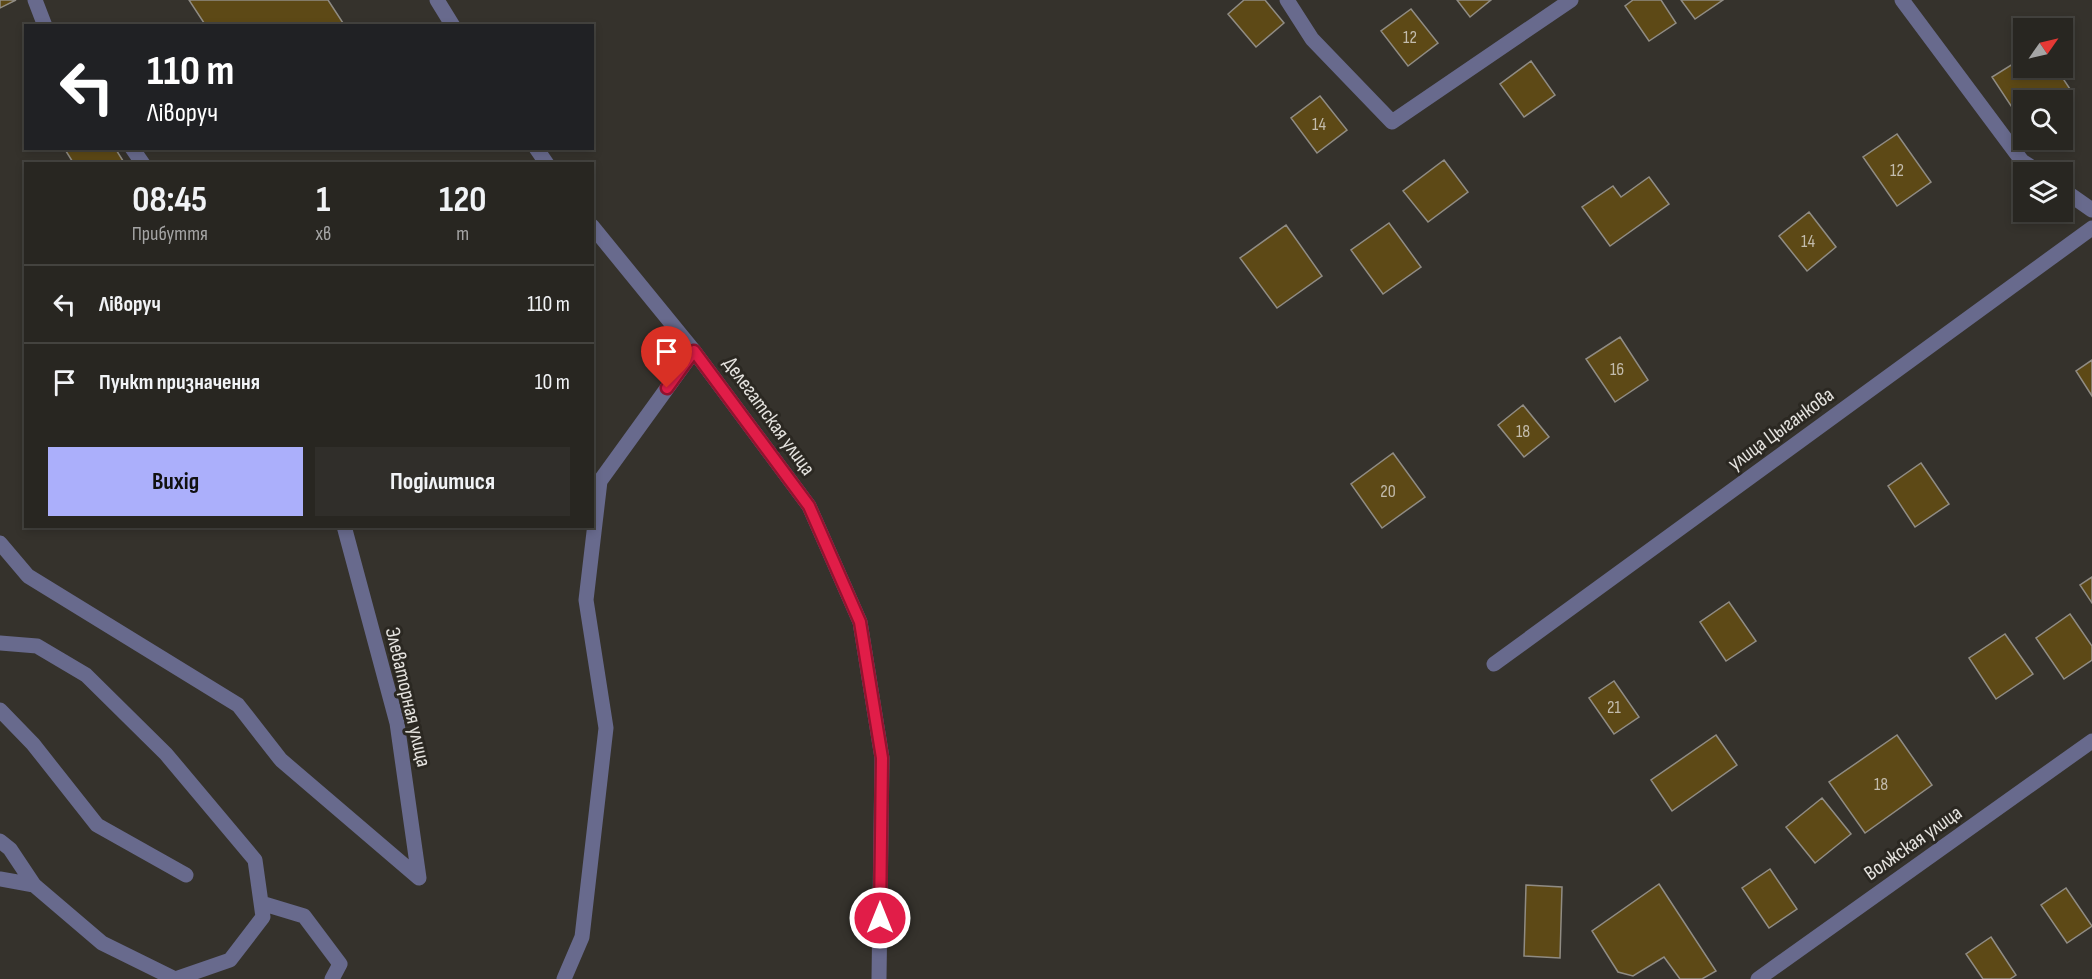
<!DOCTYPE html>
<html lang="uk">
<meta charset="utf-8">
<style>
body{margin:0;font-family:"Sofia Sans Condensed",sans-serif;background:#302e2a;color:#f1f3f6;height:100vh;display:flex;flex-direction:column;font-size:22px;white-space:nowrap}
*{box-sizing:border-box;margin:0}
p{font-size:20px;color:#a5a5a5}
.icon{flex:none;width:33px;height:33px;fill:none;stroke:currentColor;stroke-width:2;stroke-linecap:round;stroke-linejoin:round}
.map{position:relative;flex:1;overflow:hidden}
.sheet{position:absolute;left:24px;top:162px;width:570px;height:366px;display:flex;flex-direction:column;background:#282621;border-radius:0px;box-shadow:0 3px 9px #0003,0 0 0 2px #44433f}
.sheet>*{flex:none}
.banner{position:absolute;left:24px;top:24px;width:570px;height:126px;border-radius:0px;box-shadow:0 3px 9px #0003,0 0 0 2px #44433f;background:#202124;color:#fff;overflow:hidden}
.needle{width:39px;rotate:56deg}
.fabs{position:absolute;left:2013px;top:18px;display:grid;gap:12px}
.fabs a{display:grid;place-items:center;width:60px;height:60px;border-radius:0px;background:#282621;box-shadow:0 3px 9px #0003,0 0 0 2px #44433f;font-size:30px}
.pin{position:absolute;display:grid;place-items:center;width:51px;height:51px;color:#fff;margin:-62px -26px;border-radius:50% 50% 50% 0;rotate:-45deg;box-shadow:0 0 6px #0007}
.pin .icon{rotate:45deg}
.me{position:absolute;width:66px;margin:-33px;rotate:0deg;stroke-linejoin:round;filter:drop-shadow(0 0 4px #0008)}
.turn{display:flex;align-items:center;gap:21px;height:126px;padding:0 24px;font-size:27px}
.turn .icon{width:78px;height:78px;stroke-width:2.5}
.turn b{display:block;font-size:42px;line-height:51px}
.eta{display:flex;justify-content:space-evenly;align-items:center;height:102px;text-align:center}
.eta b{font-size:36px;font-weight:700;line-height:42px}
.button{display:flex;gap:12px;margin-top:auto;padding:12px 24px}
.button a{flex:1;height:69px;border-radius:0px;background:#abaffb;color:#111;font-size:24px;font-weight:700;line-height:69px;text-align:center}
.button a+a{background:#302e2a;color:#f1f3f6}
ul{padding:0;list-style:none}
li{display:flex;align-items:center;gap:18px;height:78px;padding:0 24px;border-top:2px solid #44433f}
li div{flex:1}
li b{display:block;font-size:22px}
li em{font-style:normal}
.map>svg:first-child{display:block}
</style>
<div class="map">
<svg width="2092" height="979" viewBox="0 0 2092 979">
<rect width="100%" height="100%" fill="#35322c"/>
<!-- building -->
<path fill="#5d4916" stroke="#908c84" stroke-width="1.5" d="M 0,0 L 16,0 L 0,8 Z
M 189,0 L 328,0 L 345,26 L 206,26 Z
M 1244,0 L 1265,0 L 1284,23 L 1256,47 L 1228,14 Z
M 1457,0 L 1491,0 L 1470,17 Z
M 1633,0 L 1661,0 L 1676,23 L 1649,41 L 1625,6 Z
M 1681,0 L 1723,0 L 1695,19 Z
M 1411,9 L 1438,43 L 1408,66 L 1381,31 Z
M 2024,57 L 2024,68 L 2056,68 L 2072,92 L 2058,100 L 2024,100 L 2023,124 L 1992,77 Z
M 1531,61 L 1555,95 L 1524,117 L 1500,84 Z
M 1320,96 L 1347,130 L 1317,153 L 1291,118 Z
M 1897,134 L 1931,182 L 1897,206 L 1863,157 Z
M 64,148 L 115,148 L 125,164 L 74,164 Z
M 1444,160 L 1468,192 L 1428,222 L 1403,191 Z
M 1649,177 L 1669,204 L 1610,246 L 1582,207 L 1613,186 L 1621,197 Z
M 1809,212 L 1836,247 L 1807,271 L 1779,236 Z
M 1389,223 L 1421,267 L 1383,294 L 1351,250 Z
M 1286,225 L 1322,276 L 1277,308 L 1240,258 Z
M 1620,337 L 1648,380 L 1615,402 L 1586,359 Z
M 2092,360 L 2092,396 L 2076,371 Z
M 1523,405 L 1549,437 L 1524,457 L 1498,425 Z
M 1393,453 L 1425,497 L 1382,528 L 1351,484 Z
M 1921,463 L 1949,504 L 1915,527 L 1888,486 Z
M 2092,577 L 2092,603 L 2080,585 Z
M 1729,602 L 1756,641 L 1726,661 L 1700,622 Z
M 2070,614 L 2092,646 L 2092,660 L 2064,679 L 2036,638 Z
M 2005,634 L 2033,674 L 1996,699 L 1969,658 Z
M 1614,681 L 1639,717 L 1614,734 L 1589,698 Z
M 1716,735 L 1737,765 L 1672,811 L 1651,780 Z
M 1897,735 L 1932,785 L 1865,833 L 1829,782 Z
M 1822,798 L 1851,834 L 1815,863 L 1786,827 Z
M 1770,869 L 1797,909 L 1769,928 L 1742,888 Z
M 1659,884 L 1716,971 L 1702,979 L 1680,979 L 1664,957 L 1633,976 L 1618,972 L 1592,931 Z
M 1526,885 L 1562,887 L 1560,958 L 1524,956 Z
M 2066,888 L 2092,926 L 2067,943 L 2041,905 Z
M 1991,937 L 2016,975 L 2010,979 L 1983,979 L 1966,954 Z"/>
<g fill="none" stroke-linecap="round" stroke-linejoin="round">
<!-- minor -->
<path stroke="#686a8d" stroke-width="15" d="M 35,0 L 45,26
M 437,0 L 453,26
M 1287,0 L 1312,39 L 1392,122 L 1571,0
M 1902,0 L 2022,161 L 2039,172
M 132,148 L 143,164
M 536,148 L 547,164
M 2062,189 L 2092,210
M 592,226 L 694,351 L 809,506 L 860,622 L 882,758 L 879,979
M 344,526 L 397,723 L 419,878
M 0,543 L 28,576 L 238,705 L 281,760 L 419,878
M 0,643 L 37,646 L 86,675 L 166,754 L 255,860 L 263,917 L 230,960 L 175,979 L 102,943 L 34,885 L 10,849 L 0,841
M 1494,664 L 2092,228
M 0,710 L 33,744 L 97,825 L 186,875
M 0,879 L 34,885
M 261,903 L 304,916 L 340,964 L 332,979
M 564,979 L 582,937 L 606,728 L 586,600 L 600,481 L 694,351
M 1758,979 L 2092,741"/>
</g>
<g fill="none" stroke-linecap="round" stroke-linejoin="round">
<!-- route casing -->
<g stroke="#92132f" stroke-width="15">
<path id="route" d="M 667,388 L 694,351 L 809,506 L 860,622 L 882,758 L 880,918"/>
</g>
<!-- route -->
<use href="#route" stroke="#e11d48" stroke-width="10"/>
</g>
<g text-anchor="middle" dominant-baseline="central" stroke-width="6" stroke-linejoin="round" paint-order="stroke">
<!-- number labels -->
<g font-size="18" fill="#c3bcad">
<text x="1410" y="37">12</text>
<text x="1319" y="124">14</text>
<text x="1897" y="170">12</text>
<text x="1808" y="241">14</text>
<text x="1617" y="369">16</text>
<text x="1523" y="431">18</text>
<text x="1388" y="491">20</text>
<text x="1614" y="707">21</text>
<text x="1881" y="784">18</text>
</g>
<!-- street labels -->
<g font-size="21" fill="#e5e3df" stroke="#2b2822">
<text transform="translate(769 416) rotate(54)">Делегатская улица</text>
<text transform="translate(1781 429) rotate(-36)">улица Цыганкова</text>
<text transform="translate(408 697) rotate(77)">Элеваторная улица</text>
<text transform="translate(1913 843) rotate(-35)">Волжская улица</text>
</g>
</g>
</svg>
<div class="fabs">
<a><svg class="needle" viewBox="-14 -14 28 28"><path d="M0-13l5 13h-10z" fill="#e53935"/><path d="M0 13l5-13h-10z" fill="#a5a5a5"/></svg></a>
<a><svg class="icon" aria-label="search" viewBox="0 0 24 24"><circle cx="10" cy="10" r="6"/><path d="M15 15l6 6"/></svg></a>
<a><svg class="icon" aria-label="layers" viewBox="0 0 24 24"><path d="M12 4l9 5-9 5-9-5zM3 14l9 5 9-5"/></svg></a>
</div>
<div class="pin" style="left:667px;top:388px;background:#d93025"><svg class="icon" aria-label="arrive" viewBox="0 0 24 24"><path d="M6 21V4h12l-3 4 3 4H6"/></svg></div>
<svg class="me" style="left:880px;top:918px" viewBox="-20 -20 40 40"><circle r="17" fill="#e11d48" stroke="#fff" stroke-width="3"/><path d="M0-11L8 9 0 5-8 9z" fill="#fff"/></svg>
<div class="banner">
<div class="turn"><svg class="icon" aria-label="left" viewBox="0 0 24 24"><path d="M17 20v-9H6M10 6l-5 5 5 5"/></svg><div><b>110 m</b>Ліворуч</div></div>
</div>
<section class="sheet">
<div class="eta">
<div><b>08:45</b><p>Прибуття</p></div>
<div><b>1</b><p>хв</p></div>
<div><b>120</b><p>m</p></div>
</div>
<ul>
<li><svg class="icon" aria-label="left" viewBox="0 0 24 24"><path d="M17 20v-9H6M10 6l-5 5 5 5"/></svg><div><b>Ліворуч</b></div><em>110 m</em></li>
<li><svg class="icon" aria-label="arrive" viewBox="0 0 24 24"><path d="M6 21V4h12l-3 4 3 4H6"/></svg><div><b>Пункт призначення</b></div><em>10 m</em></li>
</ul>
<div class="button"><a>Вихід</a><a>Поділитися</a></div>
</section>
</div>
